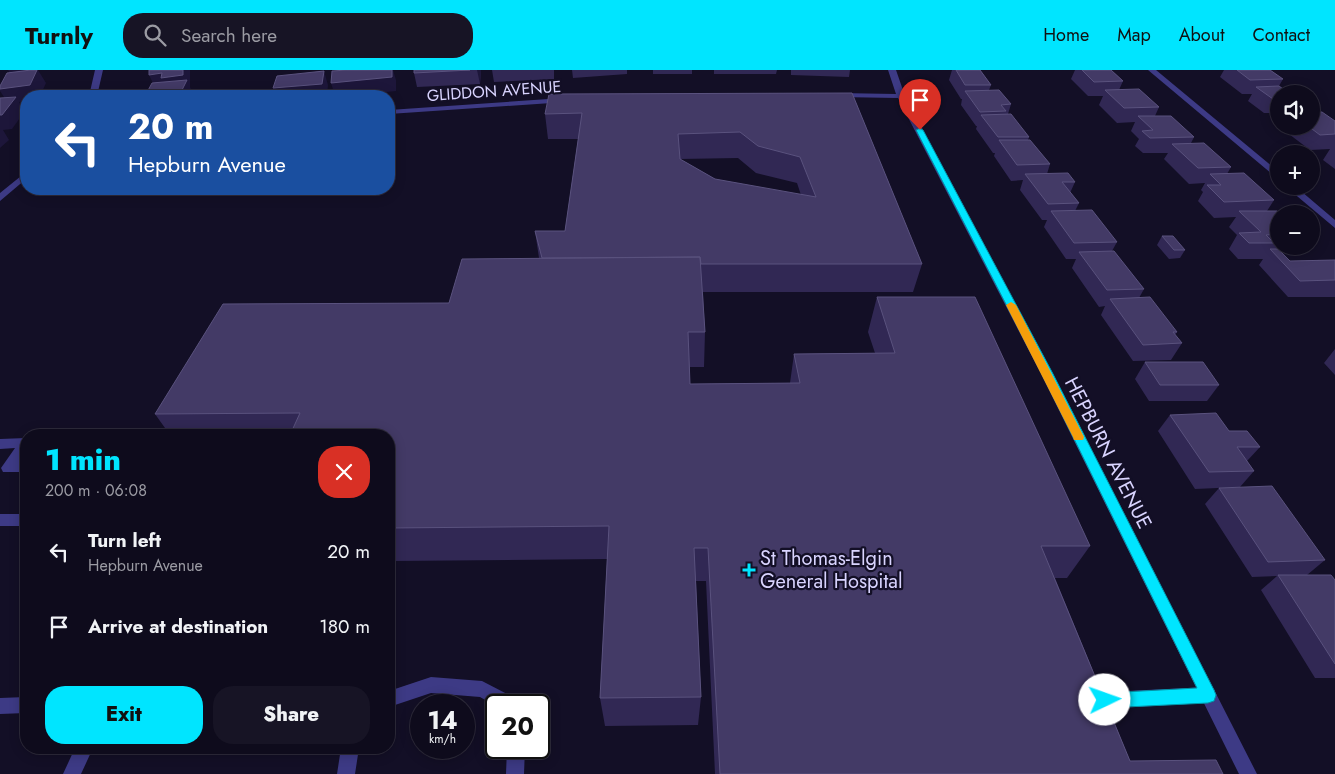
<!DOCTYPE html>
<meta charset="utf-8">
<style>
body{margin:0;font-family:Jost,sans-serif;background:#171425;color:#f1f3f6;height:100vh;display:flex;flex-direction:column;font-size:19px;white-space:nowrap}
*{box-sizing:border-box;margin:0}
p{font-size:16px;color:#9b9ba3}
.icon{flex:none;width:28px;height:28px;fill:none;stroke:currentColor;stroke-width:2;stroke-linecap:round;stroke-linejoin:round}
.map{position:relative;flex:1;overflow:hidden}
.drawer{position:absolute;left:20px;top:359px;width:375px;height:325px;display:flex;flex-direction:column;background:#0e0b1c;border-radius:20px;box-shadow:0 2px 12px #0003,0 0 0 1px #2e2b3b}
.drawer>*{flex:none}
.banner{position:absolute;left:20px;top:20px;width:375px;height:105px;border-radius:20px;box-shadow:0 2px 12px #0003,0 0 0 1px #2e2b3b;background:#1a4fa0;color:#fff;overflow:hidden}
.controls{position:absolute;left:1270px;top:15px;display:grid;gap:10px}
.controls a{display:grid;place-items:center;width:50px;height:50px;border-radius:50%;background:#0e0b1c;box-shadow:0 2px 12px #0003,0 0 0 1px #2e2b3b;font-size:25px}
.speed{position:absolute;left:410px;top:624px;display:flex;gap:10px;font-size:25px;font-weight:700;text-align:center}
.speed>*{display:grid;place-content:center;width:65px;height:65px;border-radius:50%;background:#0e0b1c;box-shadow:0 2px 12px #0003,0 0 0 1px #2e2b3b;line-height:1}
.speed small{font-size:12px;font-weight:400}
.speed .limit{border:2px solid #111;border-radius:8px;background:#fff;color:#111}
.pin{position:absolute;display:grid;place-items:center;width:42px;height:42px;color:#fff;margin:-51px -21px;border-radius:50% 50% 50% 0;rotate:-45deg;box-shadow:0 0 5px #0007}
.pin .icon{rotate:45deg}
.me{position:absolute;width:55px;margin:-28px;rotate:87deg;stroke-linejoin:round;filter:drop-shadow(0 0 4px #0008)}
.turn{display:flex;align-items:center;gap:18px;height:105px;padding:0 25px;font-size:22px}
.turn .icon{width:65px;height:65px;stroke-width:2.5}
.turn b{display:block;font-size:35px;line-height:42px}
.round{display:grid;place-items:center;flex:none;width:52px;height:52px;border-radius:20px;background:#171425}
.head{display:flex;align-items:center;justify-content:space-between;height:85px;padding:0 25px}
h1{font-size:30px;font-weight:800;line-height:38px;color:#00e5ff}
.cta{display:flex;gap:10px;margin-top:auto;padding:10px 25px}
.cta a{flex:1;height:58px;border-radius:20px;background:#00e5ff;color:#111;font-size:20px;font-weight:800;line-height:58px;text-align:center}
.cta a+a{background:#171425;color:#f1f3f6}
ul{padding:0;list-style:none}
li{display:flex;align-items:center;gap:15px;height:75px;padding:0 25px}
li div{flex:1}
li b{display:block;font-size:19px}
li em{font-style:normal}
header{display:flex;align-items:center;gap:30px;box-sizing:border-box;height:70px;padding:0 25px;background:#00e5ff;color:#111}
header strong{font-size:24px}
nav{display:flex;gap:28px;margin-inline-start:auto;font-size:18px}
.search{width:350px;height:45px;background:#171425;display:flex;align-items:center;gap:12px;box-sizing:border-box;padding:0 18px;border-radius:20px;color:#9b9ba3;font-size:19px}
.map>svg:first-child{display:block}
</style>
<header>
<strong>Turnly</strong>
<div class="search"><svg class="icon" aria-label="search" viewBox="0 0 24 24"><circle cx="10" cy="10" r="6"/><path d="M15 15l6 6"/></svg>Search here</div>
<nav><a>Home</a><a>Map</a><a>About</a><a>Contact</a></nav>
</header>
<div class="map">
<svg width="1335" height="704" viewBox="0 0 1335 704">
<rect width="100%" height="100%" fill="#130f26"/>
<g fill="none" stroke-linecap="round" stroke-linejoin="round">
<!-- service -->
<path fill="#3d3a85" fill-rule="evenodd" d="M 26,368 L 26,382 L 19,392 L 26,392 L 26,402 L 3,402 L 1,398 L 15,378 L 0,379 L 0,369 Z
M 0,444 L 26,444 L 26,456 L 0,456 Z
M 431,607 L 482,611 L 517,629 L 519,635 L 496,636 L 480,627 L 431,623 L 389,637 L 389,621 Z
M 1208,617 L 1214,619 L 1216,625 L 1214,631 L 1208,633 L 1117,638 L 1120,645 L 1117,651 L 1111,653 L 1105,651 L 1097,630 L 1099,624 L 1105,622 Z
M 26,627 L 26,643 L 0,644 L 0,628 Z
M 75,678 L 93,678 L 81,704 L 63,704 Z
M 341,678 L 359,678 L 355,704 L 337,704 Z
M 507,678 L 525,678 L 524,704 L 506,704 Z"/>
<!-- minor -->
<path fill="#3d3a85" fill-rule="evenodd" d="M 95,0 L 103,0 L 97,26 L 89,26 Z
M 888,0 L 896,0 L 905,26 L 1052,302 L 1257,704 L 1239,704 L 1040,302 L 898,28 L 838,27 L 834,25 L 838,23 L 896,24 Z
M 1148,0 L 1156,0 L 1279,102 L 1279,110 Z
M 563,28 L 567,30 L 566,32 L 389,44 L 389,40 Z
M 26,102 L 26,109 L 0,131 L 0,123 Z
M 1285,116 L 1295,116 L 1335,150 L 1335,158 Z"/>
</g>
<!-- wall -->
<path fill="#312854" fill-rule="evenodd" d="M 414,0 L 481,0 L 480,14 L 417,17 L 414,3 Z
M 492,0 L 554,0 L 554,9 L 494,12 Z
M 572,0 L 627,0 L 627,4 L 573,8 Z
M 653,0 L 692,0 L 692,4 L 653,4 Z
M 714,0 L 777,0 L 776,4 L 714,4 Z
M 791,0 L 850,0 L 849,7 L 791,5 Z
M 952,0 L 980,0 L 991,15 L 989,20 L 1011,34 L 1008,44 L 1029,67 L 1028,70 L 1050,94 L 1047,104 L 1075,112 L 1070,123 L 1079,133 L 1075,141 L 1117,172 L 1112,181 L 1144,219 L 1139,228 L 1177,262 L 1175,265 L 1182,273 L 1171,290 L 1133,291 L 1101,245 L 1105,236 L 1099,237 L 1072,198 L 1076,189 L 1066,189 L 1044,157 L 1047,150 L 1042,150 L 1020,120 L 1023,110 L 1011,111 L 994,86 L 995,83 L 993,83 L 976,59 L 977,56 L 976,56 L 961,35 L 962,29 L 961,29 L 949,10 Z
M 1075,0 L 1111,0 L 1123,11 L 1119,20 L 1159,37 L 1155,46 L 1194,67 L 1191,73 L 1231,97 L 1227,104 L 1274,130 L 1267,141 L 1279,144 L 1279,176 L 1294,176 L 1291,180 L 1280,180 L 1290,191 L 1335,190 L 1335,227 L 1288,227 L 1259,195 L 1263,189 L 1238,189 L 1229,179 L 1237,165 L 1229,157 L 1236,147 L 1214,148 L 1198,131 L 1203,122 L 1201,120 L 1205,113 L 1189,114 L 1164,89 L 1168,83 L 1143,83 L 1135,76 L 1139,69 L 1131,61 L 1135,52 L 1117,53 L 1099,35 L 1103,26 L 1088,26 L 1071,9 Z
M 1224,0 L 1270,0 L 1283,9 L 1279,16 L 1279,43 L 1264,43 L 1248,31 L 1252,24 L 1242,24 L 1220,7 Z
M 852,23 L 922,194 L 913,222 L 703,222 L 705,262 L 704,297 L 690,297 L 690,314 L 790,313 L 794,284 L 875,283 L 868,262 L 877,227 L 1090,476 L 1067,508 L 1055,508 L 1130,691 L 1223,704 L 715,704 L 706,511 L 696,511 L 701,627 L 698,655 L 605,656 L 600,628 L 607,489 L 392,491 L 389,503 L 389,365 L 170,365 L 155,344 L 449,233 L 539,188 L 535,161 L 565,161 L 578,69 L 548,69 L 545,44 ZM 738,88 L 756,103 L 797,113 L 801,125 L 715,109 L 680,89 Z
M 1335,51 L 1335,99 L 1323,90 L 1330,79 L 1310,80 L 1281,58 L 1282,56 L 1311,56 Z
M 1162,166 L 1185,180 L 1180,188 L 1169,189 L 1157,175 Z
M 1335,279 L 1335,305 L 1324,293 Z
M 1145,292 L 1219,315 L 1207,331 L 1149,331 L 1135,309 Z
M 1170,345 L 1229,361 L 1260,377 L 1247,391 L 1254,401 L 1240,417 L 1195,419 L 1158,361 Z
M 1219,418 L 1325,490 L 1307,505 L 1335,510 L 1335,608 L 1315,608 L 1261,520 L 1277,506 L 1252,507 L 1205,434 Z"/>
<!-- shaded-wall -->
<path fill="#1d163a" d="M 8,0 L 38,0 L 46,13 L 40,26 L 26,26 L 26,31 L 19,32 L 25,41 L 12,59 L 3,60 L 9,70 L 0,78 L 0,45 L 8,33 L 0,21 L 0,19 L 10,3 Z
M 183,0 L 190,0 L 190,17 L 193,24 L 193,26 L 179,26 L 156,19 L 149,5 Z
M 393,0 L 396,10 L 396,21 L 348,26 L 335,26 L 331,13 Z
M 477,0 L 481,0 L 480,14 Z
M 324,1 L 328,15 L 327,26 L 276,26 L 273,18 Z
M 389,483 L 392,491 L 389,503 Z"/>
<!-- building -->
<path fill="#433a66" stroke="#5a527e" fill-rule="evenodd" d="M 31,0 L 37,0 L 30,15 L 0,19 L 0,16 L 7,3 Z
M 149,0 L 183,0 L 183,5 L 161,8 L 162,3 L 149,5 Z
M 347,0 L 392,0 L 392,7 L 331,13 L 332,1 Z
M 414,0 L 470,0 L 414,3 Z
M 956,0 L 980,0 L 991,15 L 965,15 Z
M 1082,0 L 1111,0 L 1123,11 L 1094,12 Z
M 1237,0 L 1270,0 L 1283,9 L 1250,10 Z
M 324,1 L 322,14 L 273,18 L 277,6 Z
M 187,10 L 179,26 L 145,26 L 152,13 Z
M 1279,16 L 1290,24 L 1279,24 L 1279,29 L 1273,29 L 1256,17 Z
M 1139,19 L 1159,37 L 1124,38 L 1105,20 Z
M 999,20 L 1011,34 L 1001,35 L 1006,41 L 980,42 L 965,21 Z
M 852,23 L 922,194 L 701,194 L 700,187 L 542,188 L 535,161 L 565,161 L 582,43 L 545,44 L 549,24 ZM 740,62 L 758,76 L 800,87 L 816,127 L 715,109 L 680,89 L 678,64 Z
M 16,27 L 2,45 L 0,45 L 0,28 Z
M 1311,42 L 1322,42 L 1335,51 L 1335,64 L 1320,65 L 1308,56 L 1311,56 Z
M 1011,44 L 1029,67 L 998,67 L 981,45 Z
M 1138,46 L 1171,46 L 1194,67 L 1150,68 L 1142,61 L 1153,60 Z
M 999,70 L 1030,70 L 1050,94 L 1017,95 Z
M 1204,73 L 1231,97 L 1198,98 L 1172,74 Z
M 1068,103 L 1075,112 L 1062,112 L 1079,133 L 1048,134 L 1025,104 Z
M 1244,103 L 1274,130 L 1224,132 L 1207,115 L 1221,115 L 1210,104 Z
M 1092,140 L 1117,172 L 1074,173 L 1051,141 Z
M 1239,141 L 1277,141 L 1281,144 L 1279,144 L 1279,164 L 1266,165 L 1274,173 L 1249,173 L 1239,163 L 1261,162 Z
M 1162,166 L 1173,166 L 1185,180 L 1174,180 Z
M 1270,179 L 1278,179 L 1290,191 L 1335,190 L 1335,210 L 1300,211 Z
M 1114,181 L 1144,219 L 1107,220 L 1079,182 Z
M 700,187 L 705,262 L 688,262 L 690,314 L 800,313 L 794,284 L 895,283 L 877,227 L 975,227 L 1090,476 L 1041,476 L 1130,691 L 1216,690 L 1223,704 L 720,704 L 708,478 L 694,478 L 701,627 L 600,628 L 609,456 L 389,458 L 389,365 L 290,365 L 300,343 L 155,344 L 223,234 L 449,233 L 462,189 Z
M 1150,227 L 1177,262 L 1173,262 L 1182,273 L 1143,275 L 1110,229 Z
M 1145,292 L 1203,292 L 1219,315 L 1160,315 Z
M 1216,343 L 1229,361 L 1247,361 L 1260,377 L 1237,377 L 1254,401 L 1209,402 L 1170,345 Z
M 1272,416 L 1325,490 L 1268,492 L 1219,418 Z
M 1278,505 L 1331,505 L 1335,510 L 1335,594 Z"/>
<!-- route -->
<path fill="#00e5ff" stroke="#0095a6" d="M 920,58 L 923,60 L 1052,302 L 1214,620 L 1216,625 L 1214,631 L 1208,633 L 1105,638 L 1099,635 L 1097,630 L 1099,625 L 1105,623 L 1197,618 L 1041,302 L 916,60 Z"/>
<!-- slow -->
<path fill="#f59e0b" d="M 1011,232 L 1016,235 L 1084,367 L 1083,370 L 1074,370 L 1073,367 L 1006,235 Z"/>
<!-- markers -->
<path fill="#00e5ff" stroke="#130f26" stroke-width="2" d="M746.5 492.5h5v5h5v5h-5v5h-5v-5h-5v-5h5z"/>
<g text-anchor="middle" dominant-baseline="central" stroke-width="4.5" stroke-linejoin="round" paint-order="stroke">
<!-- far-street labels -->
<g font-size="16" fill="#d9d4ff" stroke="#130f26">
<text transform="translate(494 21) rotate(-4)">GLIDDON AVENUE</text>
</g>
<!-- street labels -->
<g font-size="20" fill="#d9d4ff" stroke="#130f26">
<text transform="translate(1108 383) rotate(63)">HEPBURN AVENUE</text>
</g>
<!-- poi labels -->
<g font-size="20" fill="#d9d4ff" stroke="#130f26" text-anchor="start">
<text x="760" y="488">St Thomas-Elgin<tspan x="760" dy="23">General Hospital</tspan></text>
</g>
</g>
</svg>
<div class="controls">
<a><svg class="icon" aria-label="sound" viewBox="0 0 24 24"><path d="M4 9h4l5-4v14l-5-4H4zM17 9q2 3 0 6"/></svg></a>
<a>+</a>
<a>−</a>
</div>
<div class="speed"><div>14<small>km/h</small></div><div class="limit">20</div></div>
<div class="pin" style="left:920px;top:60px;background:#d93025"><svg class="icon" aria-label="arrive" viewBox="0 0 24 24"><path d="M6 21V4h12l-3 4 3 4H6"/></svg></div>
<svg class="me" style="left:1105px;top:630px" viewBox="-20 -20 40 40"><circle r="19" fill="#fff"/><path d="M0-13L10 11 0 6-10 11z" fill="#00e5ff"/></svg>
<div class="banner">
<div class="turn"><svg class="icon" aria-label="left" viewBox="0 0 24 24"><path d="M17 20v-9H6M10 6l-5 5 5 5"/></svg><div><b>20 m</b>Hepburn Avenue</div></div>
</div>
<section class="drawer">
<div class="head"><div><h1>1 min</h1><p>200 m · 06:08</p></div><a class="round" style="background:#d93025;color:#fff"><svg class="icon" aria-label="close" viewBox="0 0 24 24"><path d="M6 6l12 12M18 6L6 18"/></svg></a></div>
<ul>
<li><svg class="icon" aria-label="left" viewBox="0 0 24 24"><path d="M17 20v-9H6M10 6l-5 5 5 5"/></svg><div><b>Turn left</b><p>Hepburn Avenue</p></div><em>20 m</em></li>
<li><svg class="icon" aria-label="arrive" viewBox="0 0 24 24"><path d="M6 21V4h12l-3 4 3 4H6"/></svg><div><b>Arrive at destination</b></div><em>180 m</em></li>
</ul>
<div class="cta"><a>Exit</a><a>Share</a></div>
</section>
</div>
